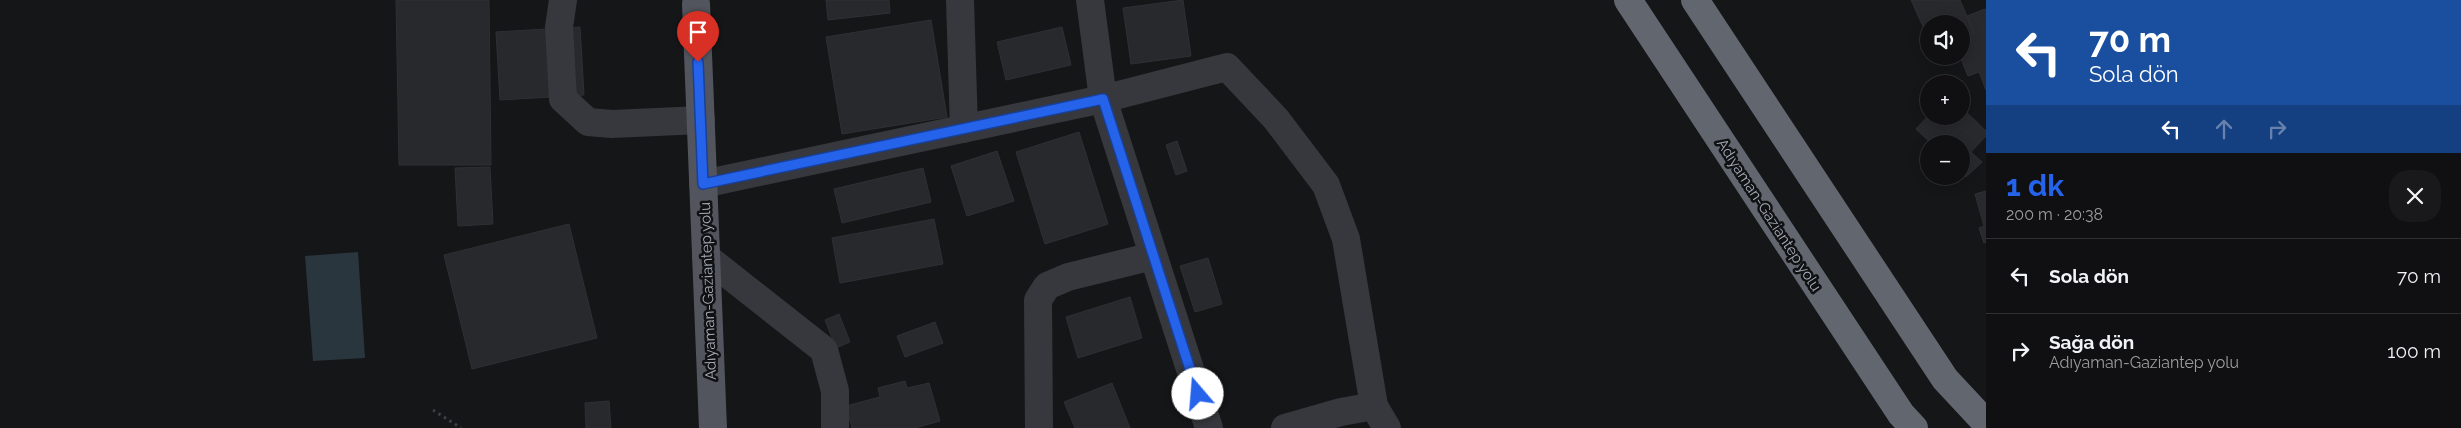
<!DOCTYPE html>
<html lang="tr">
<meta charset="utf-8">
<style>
body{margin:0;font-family:Raleway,sans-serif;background:#19191b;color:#f1f3f6;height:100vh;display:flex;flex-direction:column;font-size:19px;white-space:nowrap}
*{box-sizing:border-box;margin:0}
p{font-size:16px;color:#9c9d9f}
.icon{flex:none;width:28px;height:28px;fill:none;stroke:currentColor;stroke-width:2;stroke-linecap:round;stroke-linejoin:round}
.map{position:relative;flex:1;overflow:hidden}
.details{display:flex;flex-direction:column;background:#101012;width:475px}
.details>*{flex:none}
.hud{background:#1a4fa0;color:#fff;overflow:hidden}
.tools{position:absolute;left:1920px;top:15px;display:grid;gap:10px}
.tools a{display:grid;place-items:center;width:50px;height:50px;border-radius:50%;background:#101012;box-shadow:0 2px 12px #0003,0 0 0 1px #303032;font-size:25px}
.pin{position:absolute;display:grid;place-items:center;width:42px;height:42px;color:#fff;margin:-51px -21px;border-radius:50% 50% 50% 0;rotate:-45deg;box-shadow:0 0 5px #0007}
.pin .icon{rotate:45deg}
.me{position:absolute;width:55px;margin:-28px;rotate:342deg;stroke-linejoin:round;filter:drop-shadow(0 0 4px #0008)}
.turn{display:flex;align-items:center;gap:18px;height:105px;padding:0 20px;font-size:22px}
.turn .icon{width:65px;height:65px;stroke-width:2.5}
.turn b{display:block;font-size:35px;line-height:42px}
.lanes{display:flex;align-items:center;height:48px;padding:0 20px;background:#0003;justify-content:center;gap:25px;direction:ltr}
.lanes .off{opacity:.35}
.round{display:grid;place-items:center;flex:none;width:52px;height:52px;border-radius:20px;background:#19191b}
.overview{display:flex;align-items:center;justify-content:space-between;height:85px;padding:0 20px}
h1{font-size:30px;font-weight:700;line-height:38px;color:#2563eb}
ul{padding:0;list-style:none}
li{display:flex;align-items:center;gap:15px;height:75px;padding:0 20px;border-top:1px solid #303032}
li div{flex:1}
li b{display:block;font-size:19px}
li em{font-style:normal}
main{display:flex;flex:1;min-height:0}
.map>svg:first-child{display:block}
</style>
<main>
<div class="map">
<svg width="1986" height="428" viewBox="0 0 1986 428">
<rect width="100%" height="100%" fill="#151618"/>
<!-- water -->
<path fill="#2a363d" d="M 358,252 L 365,358 L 313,361 L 305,256 Z"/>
<!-- building -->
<path fill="#28292c" stroke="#2f3034" d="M 396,0 L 489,0 L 491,165 L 399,165 Z
M 826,0 L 889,0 L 890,13 L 828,20 Z
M 1183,0 L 1191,56 L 1131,64 L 1123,8 Z
M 1911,0 L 1960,0 L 1974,33 L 1961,38 L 1961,24 L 1929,24 L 1929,40 Z
M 1985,9 L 1986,11 L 1986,90 L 1979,72 L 1968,76 L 1960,56 L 1961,38 L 1974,33 L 1967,16 Z
M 931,20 L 947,117 L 842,134 L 826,37 Z
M 580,27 L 584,95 L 500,100 L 496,32 Z
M 1062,27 L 1071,65 L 1006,80 L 997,42 Z
M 1961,107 L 1986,131 L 1986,136 L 1971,152 L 1982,162 L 1966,177 L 1961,172 L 1961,144 L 1932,144 L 1916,129 L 1929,115 L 1961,116 Z
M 1079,132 L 1108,224 L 1045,244 L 1016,152 Z
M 1177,141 L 1187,171 L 1176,175 L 1166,145 Z
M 997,151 L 1014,201 L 967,216 L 951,166 Z
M 490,167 L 493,224 L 458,226 L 455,168 Z
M 923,168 L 931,202 L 842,223 L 834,189 Z
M 1986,191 L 1986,242 L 1984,243 L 1979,228 L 1984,226 L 1975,194 Z
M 934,219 L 943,264 L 840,283 L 832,238 Z
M 569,224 L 597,338 L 472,369 L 444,255 Z
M 1208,258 L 1222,304 L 1195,312 L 1180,266 Z
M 1130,297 L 1142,338 L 1078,358 L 1066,317 Z
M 839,314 L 850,342 L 836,348 L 825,320 Z
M 935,322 L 943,343 L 905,357 L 897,336 Z
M 905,381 L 907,388 L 929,383 L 940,421 L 915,428 L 852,428 L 846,406 L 880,397 L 878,388 Z
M 1112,383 L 1130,428 L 1075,428 L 1064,402 Z
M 609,401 L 611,428 L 586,428 L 585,403 Z"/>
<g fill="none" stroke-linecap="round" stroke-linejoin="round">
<!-- path -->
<path stroke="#3c3f44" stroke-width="3" stroke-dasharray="2.5 4" stroke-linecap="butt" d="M 433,410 L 461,428"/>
<!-- minor -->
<path stroke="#36383d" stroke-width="28" d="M 563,0 L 559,27 L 563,99 L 588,122 L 612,124 L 701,120
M 960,0 L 964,129
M 1090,0 L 1103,99 L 1209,428
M 703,184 L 1103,99 L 1227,67 L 1276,119 L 1326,185 L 1346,239 L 1374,406
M 706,257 L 824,350 L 835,391 L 835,428
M 1039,428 L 1038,300 L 1047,286 L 1068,277 L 1153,256
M 1285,428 L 1341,412 L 1374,406 L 1387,428"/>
<!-- major -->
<path stroke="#52555d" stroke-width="28" d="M 696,4 L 713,428"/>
<!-- highway -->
<path stroke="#62666f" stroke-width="28" d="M 1628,0 L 1901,414 L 1914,428
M 1695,0 L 1945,379 L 1986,423"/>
</g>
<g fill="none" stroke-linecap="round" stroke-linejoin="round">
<!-- route casing -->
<g stroke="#184099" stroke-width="12">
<path id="route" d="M 698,62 L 703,184 L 1103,99 L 1198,394"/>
</g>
<!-- route -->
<use href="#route" stroke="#2563eb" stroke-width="9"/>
</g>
<g text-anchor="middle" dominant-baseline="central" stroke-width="5" stroke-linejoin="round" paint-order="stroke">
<!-- street labels -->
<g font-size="15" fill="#a6adb9" stroke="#101113">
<text transform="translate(1769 215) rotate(57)">Adıyaman-Gaziantep yolu</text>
<text transform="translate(708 291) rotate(-92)">Adıyaman-Gaziantep yolu</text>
</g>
</g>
</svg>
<div class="tools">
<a><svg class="icon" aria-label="sound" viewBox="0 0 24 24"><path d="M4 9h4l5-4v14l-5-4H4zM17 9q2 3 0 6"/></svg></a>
<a>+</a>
<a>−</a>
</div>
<div class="pin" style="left:698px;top:62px;background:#d93025"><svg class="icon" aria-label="arrive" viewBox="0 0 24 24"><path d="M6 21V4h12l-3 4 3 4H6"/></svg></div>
<svg class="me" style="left:1198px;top:394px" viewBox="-20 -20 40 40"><circle r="19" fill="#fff"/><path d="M0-13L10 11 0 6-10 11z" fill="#2563eb"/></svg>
</div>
<section class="details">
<div class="hud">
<div class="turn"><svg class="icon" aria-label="left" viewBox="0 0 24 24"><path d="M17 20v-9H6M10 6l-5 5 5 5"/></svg><div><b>70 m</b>Sola dön</div></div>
<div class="lanes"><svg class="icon" aria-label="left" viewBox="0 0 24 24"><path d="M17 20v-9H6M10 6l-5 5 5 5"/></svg><svg class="icon off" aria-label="ahead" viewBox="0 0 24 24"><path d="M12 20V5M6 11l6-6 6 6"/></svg><svg class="icon off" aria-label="right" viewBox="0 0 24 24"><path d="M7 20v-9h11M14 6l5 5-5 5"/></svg></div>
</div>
<div class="overview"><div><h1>1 dk</h1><p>200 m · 20:38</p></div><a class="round"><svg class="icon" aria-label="close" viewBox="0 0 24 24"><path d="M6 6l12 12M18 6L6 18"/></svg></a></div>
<ul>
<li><svg class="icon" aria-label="left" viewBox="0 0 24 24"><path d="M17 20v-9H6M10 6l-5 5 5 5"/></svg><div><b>Sola dön</b></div><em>70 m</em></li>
<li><svg class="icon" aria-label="right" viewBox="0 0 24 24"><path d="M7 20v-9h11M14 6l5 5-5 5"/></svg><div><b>Sağa dön</b><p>Adıyaman-Gaziantep yolu</p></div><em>100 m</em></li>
</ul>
</section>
</main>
